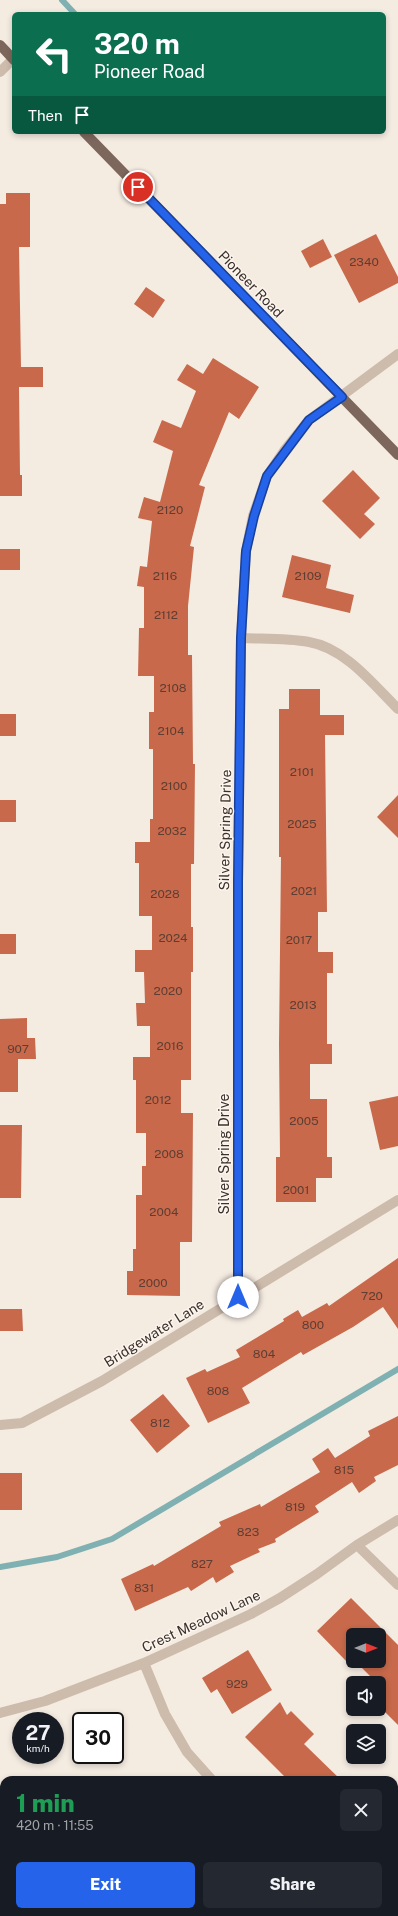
<!DOCTYPE html>
<meta charset="utf-8">
<style>
body{margin:0;font-family:"Public Sans",sans-serif;background:#242831;color:#f1f3f6;height:100vh;display:flex;flex-direction:column;font-size:15px;white-space:nowrap}
*{box-sizing:border-box;margin:0}
p{font-size:13px;color:#9ea1a6}
.icon{flex:none;width:22px;height:22px;fill:none;stroke:currentColor;stroke-width:2;stroke-linecap:round;stroke-linejoin:round}
.map{position:relative;flex:1;overflow:hidden}
.sheet{position:absolute;left:0px;top:1776px;width:398px;height:140px;display:flex;flex-direction:column;background:#171b24;border-radius:12px 12px 0 0;box-shadow:0 2px 6px #0003}
.sheet>*{flex:none}
.guide{position:absolute;left:12px;top:12px;width:374px;height:122px;border-radius:6px;box-shadow:0 2px 6px #0003;background:#0b6e4f;color:#fff;overflow:hidden}
.needle{width:26px;rotate:90deg}
.buttons{position:absolute;left:346px;top:1628px;display:grid;gap:8px}
.buttons a{display:grid;place-items:center;width:40px;height:40px;border-radius:6px;background:#171b24;box-shadow:0 2px 6px #0003;font-size:20px}
.speed{position:absolute;left:12px;top:1712px;display:flex;gap:8px;font-size:20px;font-weight:700;text-align:center}
.speed>*{display:grid;place-content:center;width:52px;height:52px;border-radius:50%;background:#171b24;box-shadow:0 2px 6px #0003;line-height:1}
.speed small{font-size:10px;font-weight:400}
.speed .limit{border:2px solid #111;border-radius:6px;background:#fff;color:#111}
.pin{position:absolute;display:grid;place-items:center;width:34px;height:34px;color:#fff;margin:-17px;border:2px solid #fff;border-radius:50%;box-shadow:0 1px 4px #0007}
.me{position:absolute;width:44px;margin:-22px;rotate:0deg;stroke-linejoin:round;filter:drop-shadow(0 0 3px #0008)}
.turn{display:flex;align-items:center;gap:14px;height:84px;padding:0 16px;font-size:18px}
.turn .icon{width:52px;height:52px;stroke-width:2.5}
.turn b{display:block;font-size:28px;line-height:34px}
.then{display:flex;align-items:center;height:38px;padding:0 16px;background:#0003;gap:8px;font-size:15px}
.round{display:grid;place-items:center;flex:none;width:42px;height:42px;border-radius:6px;background:#242831}
.headline{display:flex;align-items:center;justify-content:space-between;height:68px;padding:0 16px}
h1{font-size:24px;font-weight:800;line-height:30px;color:#1e9e55}
.button{display:flex;gap:8px;margin-top:auto;padding:8px 16px}
.button a{flex:1;height:46px;border-radius:6px;background:#2563eb;color:#fff;font-size:16px;font-weight:800;line-height:46px;text-align:center}
.button a+a{background:#242831;color:#f1f3f6}
.map>svg:first-child{display:block}
</style>
<div class="map">
<svg width="398" height="1916" viewBox="0 0 398 1916">
<rect width="100%" height="100%" fill="#f4ebe1"/>
<g fill="none" stroke-linecap="round" stroke-linejoin="round">
<!-- stream -->
<path stroke="#7fb0b2" stroke-width="6" d="M 62,0 L 75,14
M 0,1567 L 57,1557 L 112,1539 L 398,1369"/>
</g>
<!-- building -->
<path fill="#c8694b" d="M 6,193 L 30,193 L 30,247 L 19,247 L 21,367 L 43,367 L 43,387 L 19,387 L 20,475 L 22,475 L 22,496 L 0,496 L 0,204 L 6,204 Z
M 376,234 L 398,277 L 398,283 L 359,303 L 334,255 Z
M 323,239 L 332,257 L 310,268 L 301,251 Z
M 146,287 L 165,300 L 153,318 L 134,304 Z
M 213,358 L 259,387 L 239,419 L 229,412 L 199,485 L 205,487 L 190,546 L 194,547 L 188,606 L 188,655 L 192,655 L 193,764 L 195,764 L 194,864 L 191,864 L 191,927 L 193,927 L 193,972 L 191,972 L 191,1080 L 181,1080 L 181,1113 L 193,1113 L 192,1242 L 180,1242 L 180,1296 L 127,1295 L 127,1271 L 133,1271 L 133,1249 L 136,1249 L 136,1195 L 142,1195 L 142,1166 L 146,1166 L 146,1133 L 136,1133 L 136,1080 L 133,1080 L 133,1057 L 150,1057 L 150,1026 L 137,1026 L 136,1003 L 145,1003 L 144,972 L 135,972 L 135,950 L 152,950 L 152,916 L 139,916 L 139,863 L 135,863 L 135,842 L 150,842 L 150,819 L 153,819 L 153,749 L 149,749 L 149,712 L 154,712 L 154,676 L 138,676 L 139,628 L 144,628 L 144,587 L 137,586 L 140,566 L 147,567 L 152,521 L 138,518 L 144,497 L 160,502 L 173,451 L 153,442 L 162,420 L 181,428 L 196,391 L 177,380 L 187,364 L 203,374 Z
M 353,470 L 380,498 L 364,514 L 375,524 L 360,539 L 322,501 Z
M 0,549 L 20,549 L 20,570 L 0,570 Z
M 292,555 L 331,565 L 326,588 L 354,595 L 350,613 L 282,597 Z
M 289,689 L 320,689 L 320,715 L 344,715 L 344,735 L 325,735 L 327,912 L 318,912 L 318,952 L 333,952 L 333,973 L 327,973 L 327,1044 L 332,1044 L 332,1064 L 310,1064 L 310,1099 L 327,1099 L 327,1157 L 332,1157 L 332,1178 L 316,1178 L 316,1202 L 276,1202 L 276,1157 L 280,1157 L 279,1044 L 281,857 L 279,857 L 279,709 L 289,709 Z
M 0,714 L 16,714 L 16,736 L 0,736 Z
M 398,795 L 398,838 L 377,817 Z
M 0,800 L 16,800 L 16,822 L 0,822 Z
M 0,934 L 16,934 L 16,954 L 0,954 Z
M 27,1018 L 27,1038 L 35,1038 L 36,1059 L 18,1059 L 18,1092 L 0,1092 L 0,1019 Z
M 398,1096 L 398,1146 L 380,1150 L 369,1102 Z
M 0,1125 L 22,1125 L 21,1198 L 0,1198 Z
M 398,1258 L 398,1329 L 383,1307 L 353,1327 L 303,1355 L 301,1352 L 242,1388 L 250,1403 L 208,1423 L 186,1378 L 205,1369 L 207,1372 L 240,1357 L 236,1350 L 284,1321 L 283,1319 L 298,1310 L 302,1317 L 327,1303 L 329,1306 Z
M 0,1309 L 22,1309 L 23,1331 L 0,1331 Z
M 163,1394 L 190,1426 L 157,1453 L 130,1420 Z
M 398,1416 L 398,1465 L 374,1477 L 376,1481 L 359,1493 L 352,1482 L 315,1506 L 319,1512 L 275,1539 L 276,1542 L 258,1549 L 260,1552 L 230,1566 L 234,1572 L 216,1583 L 213,1577 L 191,1591 L 188,1587 L 135,1611 L 121,1579 L 153,1564 L 154,1566 L 221,1526 L 219,1522 L 260,1504 L 261,1507 L 320,1472 L 312,1459 L 328,1448 L 335,1458 L 370,1436 L 368,1431 Z
M 0,1473 L 22,1473 L 22,1510 L 0,1510 Z
M 351,1598 L 398,1645 L 398,1725 L 380,1707 L 379,1708 L 379,1683 L 373,1683 L 375,1681 L 355,1661 L 379,1661 L 379,1635 L 353,1635 L 353,1659 L 352,1658 L 347,1662 L 317,1631 Z
M 248,1650 L 272,1690 L 232,1714 L 217,1689 L 211,1693 L 202,1678 Z
M 280,1702 L 287,1715 L 291,1711 L 314,1734 L 304,1744 L 341,1780 L 288,1780 L 245,1737 Z"/>
<g fill="none" stroke-linecap="round" stroke-linejoin="round">
<!-- minor -->
<path stroke="#cdbbac" stroke-width="10" d="M 0,72 L 13,59
M 241,638 C 263,639 287,638 309,642 C 345,648 373,684 398,709
M 238,1297 L 238,882 L 241,638 L 246,551 L 253,516 L 267,476 L 284,451 L 309,420 L 398,354
M 0,1425 L 22,1423 L 102,1381 L 398,1200
M 357,1545 L 398,1585
M 144,1663 L 165,1714 L 187,1752 L 212,1780
M 0,1713 L 45,1701 L 144,1663 L 251,1614 L 280,1598 L 317,1574 L 357,1545 L 398,1520
M 342,1912 L 346,1916"/>
<!-- major -->
<path stroke="#7d675c" stroke-width="10" d="M 0,45 L 14,60
M 84,132 L 398,455"/>
</g>
<g fill="none" stroke-linecap="round" stroke-linejoin="round">
<!-- route casing -->
<g stroke="#184099" stroke-width="10">
<path id="route" d="M 138,187 L 342,397 L 309,420 L 267,476 L 254,516 L 246,551 L 241,638 L 238,882 L 238,1297"/>
</g>
<!-- route -->
<use href="#route" stroke="#2563eb" stroke-width="7"/>
</g>
<g text-anchor="middle" dominant-baseline="central" stroke-width="3" stroke-linejoin="round" paint-order="stroke">
<!-- number labels -->
<g font-size="12" fill="#5e3e33">
<text x="364" y="262">2340</text>
<text x="170" y="510">2120</text>
<text x="165" y="576">2116</text>
<text x="308" y="576">2109</text>
<text x="166" y="615">2112</text>
<text x="173" y="688">2108</text>
<text x="171" y="731">2104</text>
<text x="302" y="772">2101</text>
<text x="174" y="786">2100</text>
<text x="302" y="824">2025</text>
<text x="172" y="831">2032</text>
<text x="304" y="891">2021</text>
<text x="165" y="894">2028</text>
<text x="173" y="938">2024</text>
<text x="299" y="940">2017</text>
<text x="168" y="991">2020</text>
<text x="303" y="1005">2013</text>
<text x="170" y="1046">2016</text>
<text x="18" y="1049">907</text>
<text x="158" y="1100">2012</text>
<text x="304" y="1121">2005</text>
<text x="169" y="1154">2008</text>
<text x="296" y="1190">2001</text>
<text x="164" y="1212">2004</text>
<text x="153" y="1283">2000</text>
<text x="372" y="1296">720</text>
<text x="313" y="1325">800</text>
<text x="264" y="1354">804</text>
<text x="218" y="1391">808</text>
<text x="160" y="1423">812</text>
<text x="344" y="1470">815</text>
<text x="295" y="1507">819</text>
<text x="248" y="1532">823</text>
<text x="202" y="1564">827</text>
<text x="144" y="1588">831</text>
<text x="237" y="1684">929</text>
</g>
<!-- street labels -->
<g font-size="14" fill="#3b302b" stroke="#fbf5ee">
<text transform="translate(251 284) rotate(46)">Pioneer Road</text>
<text transform="translate(225 830) rotate(-89)">Silver Spring Drive</text>
<text transform="translate(224 1154) rotate(-90)">Silver Spring Drive</text>
<text transform="translate(154 1333) rotate(-32)">Bridgewater Lane</text>
<text transform="translate(201 1621) rotate(-25)">Crest Meadow Lane</text>
</g>
</g>
</svg>
<div class="buttons">
<a><svg class="needle" viewBox="-14 -14 28 28"><path d="M0-13l5 13h-10z" fill="#e53935"/><path d="M0 13l5-13h-10z" fill="#9ea1a6"/></svg></a>
<a><svg class="icon" aria-label="sound" viewBox="0 0 24 24"><path d="M4 9h4l5-4v14l-5-4H4zM17 9q2 3 0 6"/></svg></a>
<a><svg class="icon" aria-label="layers" viewBox="0 0 24 24"><path d="M12 4l9 5-9 5-9-5zM3 14l9 5 9-5"/></svg></a>
</div>
<div class="speed"><div>27<small>km/h</small></div><div class="limit">30</div></div>
<div class="pin" style="left:138px;top:187px;background:#d93025"><svg class="icon" aria-label="arrive" viewBox="0 0 24 24"><path d="M6 21V4h12l-3 4 3 4H6"/></svg></div>
<svg class="me" style="left:238px;top:1297px" viewBox="-20 -20 40 40"><circle r="19" fill="#fff"/><path d="M0-13L10 11 0 6-10 11z" fill="#2563eb"/></svg>
<div class="guide">
<div class="turn"><svg class="icon" aria-label="left" viewBox="0 0 24 24"><path d="M17 20v-9H6M10 6l-5 5 5 5"/></svg><div><b>320 m</b>Pioneer Road</div></div>
<div class="then">Then<svg class="icon" aria-label="arrive" viewBox="0 0 24 24"><path d="M6 21V4h12l-3 4 3 4H6"/></svg></div>
</div>
<section class="sheet">
<div class="headline"><div><h1>1 min</h1><p>420 m · 11:55</p></div><a class="round"><svg class="icon" aria-label="close" viewBox="0 0 24 24"><path d="M6 6l12 12M18 6L6 18"/></svg></a></div>
<div class="button"><a>Exit</a><a>Share</a></div>
</section>
</div>
